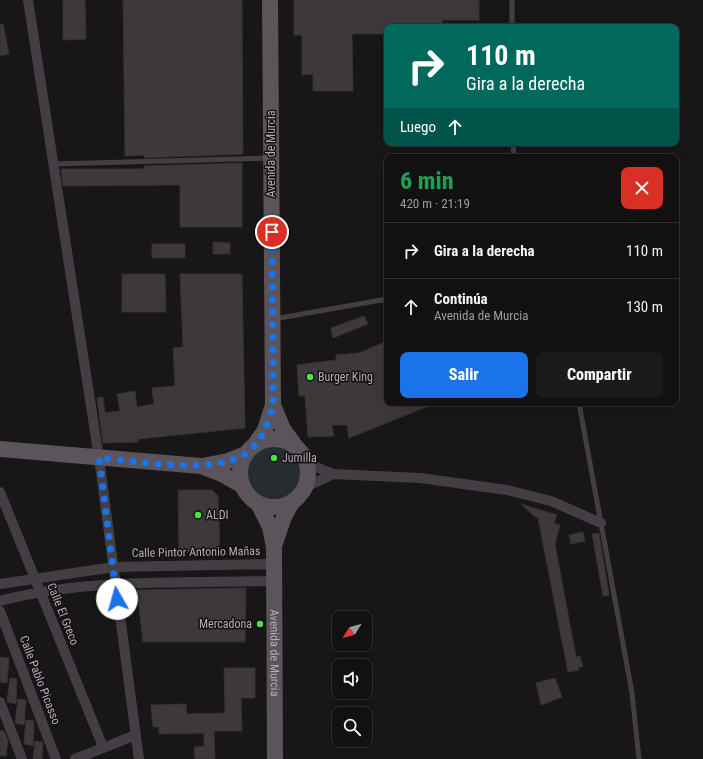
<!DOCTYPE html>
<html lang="es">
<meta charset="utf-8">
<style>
body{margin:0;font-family:"Roboto Condensed",sans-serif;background:#1b191a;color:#f1f3f6;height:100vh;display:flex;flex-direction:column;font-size:15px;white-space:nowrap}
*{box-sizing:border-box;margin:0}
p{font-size:13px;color:#9c9d9f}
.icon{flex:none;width:22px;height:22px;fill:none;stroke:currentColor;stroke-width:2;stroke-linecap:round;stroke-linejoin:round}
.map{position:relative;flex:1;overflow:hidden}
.side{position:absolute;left:384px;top:154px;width:295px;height:252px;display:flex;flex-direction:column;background:#121011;border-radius:8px;box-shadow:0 4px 16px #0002,0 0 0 1px #313031}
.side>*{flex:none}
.guide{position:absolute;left:384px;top:24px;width:295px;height:122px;border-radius:8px;box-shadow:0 4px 16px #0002,0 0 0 1px #313031;background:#00695c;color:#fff;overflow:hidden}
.needle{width:26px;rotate:233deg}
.controls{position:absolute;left:332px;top:611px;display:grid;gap:8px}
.controls a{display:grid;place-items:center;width:40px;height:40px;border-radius:8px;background:#121011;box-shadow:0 4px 16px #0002,0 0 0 1px #313031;font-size:20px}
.pin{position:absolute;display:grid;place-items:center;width:34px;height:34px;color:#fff;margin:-17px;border:2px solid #fff;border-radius:50%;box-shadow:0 1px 4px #0007}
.me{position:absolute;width:44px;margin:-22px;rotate:353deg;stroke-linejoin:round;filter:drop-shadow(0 0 3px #0008)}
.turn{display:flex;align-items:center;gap:14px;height:84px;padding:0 16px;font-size:18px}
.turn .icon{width:52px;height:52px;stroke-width:2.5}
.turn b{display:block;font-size:28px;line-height:34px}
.then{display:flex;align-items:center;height:38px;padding:0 16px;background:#0003;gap:8px;font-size:15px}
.round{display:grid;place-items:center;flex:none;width:42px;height:42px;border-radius:8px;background:#1b191a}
.headline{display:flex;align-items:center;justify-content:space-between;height:68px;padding:0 16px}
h1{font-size:24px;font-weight:800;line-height:30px;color:#1e9e55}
.button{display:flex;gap:8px;margin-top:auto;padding:8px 16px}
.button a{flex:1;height:46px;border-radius:8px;background:#1a73e8;color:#fff;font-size:16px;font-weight:800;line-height:46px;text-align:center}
.button a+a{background:#1b191a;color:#f1f3f6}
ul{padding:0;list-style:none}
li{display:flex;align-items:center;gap:12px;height:56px;padding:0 16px;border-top:1px solid #313031}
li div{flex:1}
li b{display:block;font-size:15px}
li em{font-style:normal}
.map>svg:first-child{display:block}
</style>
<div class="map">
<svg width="703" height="759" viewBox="0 0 703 759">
<rect width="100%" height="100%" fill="#181617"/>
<!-- green -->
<path fill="#272c2f" d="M246 473a28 28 0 1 1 56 0a28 28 0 1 1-56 0Z"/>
<!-- building -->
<path fill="#3d383c" stroke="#343033" d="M 63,0 L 85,0 L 86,39 L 63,40 Z
M 123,0 L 242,0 L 243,154 L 144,158 L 144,155 L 125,156 Z
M 294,0 L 479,0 L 479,20 L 442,20 L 442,27 L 387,27 L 387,34 L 352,34 L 353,91 L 313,91 L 313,74 L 302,75 L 302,35 L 294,35 Z
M 0,24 L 3,24 L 9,54 L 0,56 Z
M 242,163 L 242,227 L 180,227 L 180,185 L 63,186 L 61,169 L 144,169 L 144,166 Z
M 213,242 L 230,243 L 230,254 L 213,254 Z
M 152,244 L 185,244 L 185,258 L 152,258 Z
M 122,274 L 165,274 L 166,312 L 122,312 Z
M 180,274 L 242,274 L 245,428 L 138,439 L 138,442 L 103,443 L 97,398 L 103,397 L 105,413 L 120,411 L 117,394 L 135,391 L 137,407 L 154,404 L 152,388 L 175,386 L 173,348 L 183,347 Z
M 364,316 L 368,324 L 333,338 L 331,328 Z
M 387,341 L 387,403 L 436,403 L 349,438 L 347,425 L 332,425 L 334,436 L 308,437 L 305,396 L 299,396 L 297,365 L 336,360 L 336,355 L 359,353 Z
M 178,490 L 212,490 L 218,496 L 220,553 L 179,552 Z
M 521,504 L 557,515 L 554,523 L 560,525 L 555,544 L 576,657 L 580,656 L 583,667 L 578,667 L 579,670 L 568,672 L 538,518 L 534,516 Z
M 583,532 L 585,541 L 571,544 L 569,535 Z
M 599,533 L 609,595 L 603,596 L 592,534 Z
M 246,588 L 245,642 L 143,642 L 137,590 Z
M 0,657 L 9,658 L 7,683 L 0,682 Z
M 224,668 L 255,668 L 255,698 L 241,698 L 242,731 L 214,731 L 215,759 L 195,759 L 194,747 L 204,746 L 204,733 L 159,734 L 159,727 L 153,727 L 151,705 L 186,704 L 187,714 L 225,713 Z
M 10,678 L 17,679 L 16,704 L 7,702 Z
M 555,678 L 562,697 L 541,705 L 536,683 Z
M 18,699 L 26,700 L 24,725 L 15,723 Z
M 26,720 L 34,721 L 33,746 L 24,744 Z
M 0,731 L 4,731 L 8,741 L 6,756 L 0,756 Z
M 35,741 L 43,742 L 42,759 L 33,759 Z"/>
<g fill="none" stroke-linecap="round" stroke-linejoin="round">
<!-- lane -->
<path stroke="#433e43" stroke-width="5" d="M 512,0 L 512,27
M 513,143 L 514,157
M 53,164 L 270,158
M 274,319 L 387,299
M 579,403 L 632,693 L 639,759"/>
<!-- street -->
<path stroke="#433e43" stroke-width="10" d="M 28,0 L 99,458 L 139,759
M 307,463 L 333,474 L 420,478 L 507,490 L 551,501 L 601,523
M 306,487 L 333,474
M 0,492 L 103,747
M 0,584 L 114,567 L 274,564
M 0,601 C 89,578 183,583 274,581
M 0,611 L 56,759
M 0,702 L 22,759
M 75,759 L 136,735"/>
<!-- primary -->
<g stroke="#5b545b" stroke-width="16">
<path d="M 273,405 L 283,429 L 296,447"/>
<circle cx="274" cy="473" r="34"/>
<path d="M 254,446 L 265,430 L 273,405 L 270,0"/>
<path d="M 0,449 L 201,466 L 222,474 L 243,486"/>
<path d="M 202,466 L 228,461 L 246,454"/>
<path id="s1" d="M 258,503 L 270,527 L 274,547 L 275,759"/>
<path d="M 274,546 L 284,517 L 292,502"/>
</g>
</g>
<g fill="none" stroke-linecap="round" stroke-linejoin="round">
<!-- route -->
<path stroke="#1a73e8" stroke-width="7" stroke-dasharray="0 12.6" d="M 117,599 L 99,458 C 139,461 210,475 245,454 C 261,444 269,422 273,405 L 272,232"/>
</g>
<!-- markers -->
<g fill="#4ae244" stroke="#131112" stroke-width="1.5">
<circle cx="310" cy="377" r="4"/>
<circle cx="274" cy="458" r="4"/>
<circle cx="198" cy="515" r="4"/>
<circle cx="260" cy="624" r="4"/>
</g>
<g text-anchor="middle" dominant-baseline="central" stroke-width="3" stroke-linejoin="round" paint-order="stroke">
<!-- street labels -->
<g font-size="12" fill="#b6a9b7" stroke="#131112">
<text transform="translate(271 154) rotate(-90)">Avenida de Murcia</text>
<text transform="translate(196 552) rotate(-1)">Calle Pintor Antonio Mañas</text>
<text transform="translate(63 614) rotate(68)">Calle El Greco</text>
<text stroke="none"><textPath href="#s1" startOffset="153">Avenida de Murcia</textPath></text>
<text transform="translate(40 680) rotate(69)">Calle Pablo Picasso</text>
</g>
<!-- poi labels -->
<g font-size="12" fill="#b6a9b7" stroke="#131112" text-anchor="start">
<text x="318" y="377">Burger King</text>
<text x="282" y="458">Jumilla</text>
<text x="206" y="515">ALDI</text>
<text x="252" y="624" text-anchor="end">Mercadona</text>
</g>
</g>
</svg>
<div class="controls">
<a><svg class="needle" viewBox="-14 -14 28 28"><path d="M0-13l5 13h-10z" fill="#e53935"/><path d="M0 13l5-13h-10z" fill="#9c9d9f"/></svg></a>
<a><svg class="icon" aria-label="sound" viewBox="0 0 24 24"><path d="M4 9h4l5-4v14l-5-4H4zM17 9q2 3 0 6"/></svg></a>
<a><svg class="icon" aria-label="search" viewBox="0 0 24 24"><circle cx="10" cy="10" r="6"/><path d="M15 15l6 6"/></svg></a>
</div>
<div class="pin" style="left:272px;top:232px;background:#d93025"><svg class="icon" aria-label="arrive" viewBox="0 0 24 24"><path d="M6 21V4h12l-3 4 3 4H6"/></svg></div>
<svg class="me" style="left:117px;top:599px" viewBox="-20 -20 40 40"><circle r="19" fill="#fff"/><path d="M0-13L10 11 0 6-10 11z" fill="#1a73e8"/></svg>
<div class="guide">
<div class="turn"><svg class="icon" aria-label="right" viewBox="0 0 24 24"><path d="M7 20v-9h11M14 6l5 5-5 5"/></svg><div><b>110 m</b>Gira a la derecha</div></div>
<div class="then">Luego<svg class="icon" aria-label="ahead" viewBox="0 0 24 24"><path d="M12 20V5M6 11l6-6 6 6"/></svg></div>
</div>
<section class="side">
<div class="headline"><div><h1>6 min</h1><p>420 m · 21:19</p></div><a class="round" style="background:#d93025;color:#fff"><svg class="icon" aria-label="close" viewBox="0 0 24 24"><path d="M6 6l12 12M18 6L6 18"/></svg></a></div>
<ul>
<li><svg class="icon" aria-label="right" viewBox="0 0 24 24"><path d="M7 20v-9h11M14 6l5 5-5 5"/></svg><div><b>Gira a la derecha</b></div><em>110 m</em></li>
<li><svg class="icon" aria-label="ahead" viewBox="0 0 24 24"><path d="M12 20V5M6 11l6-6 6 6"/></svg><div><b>Continúa</b><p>Avenida de Murcia</p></div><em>130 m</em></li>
</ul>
<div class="button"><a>Salir</a><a>Compartir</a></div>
</section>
</div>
